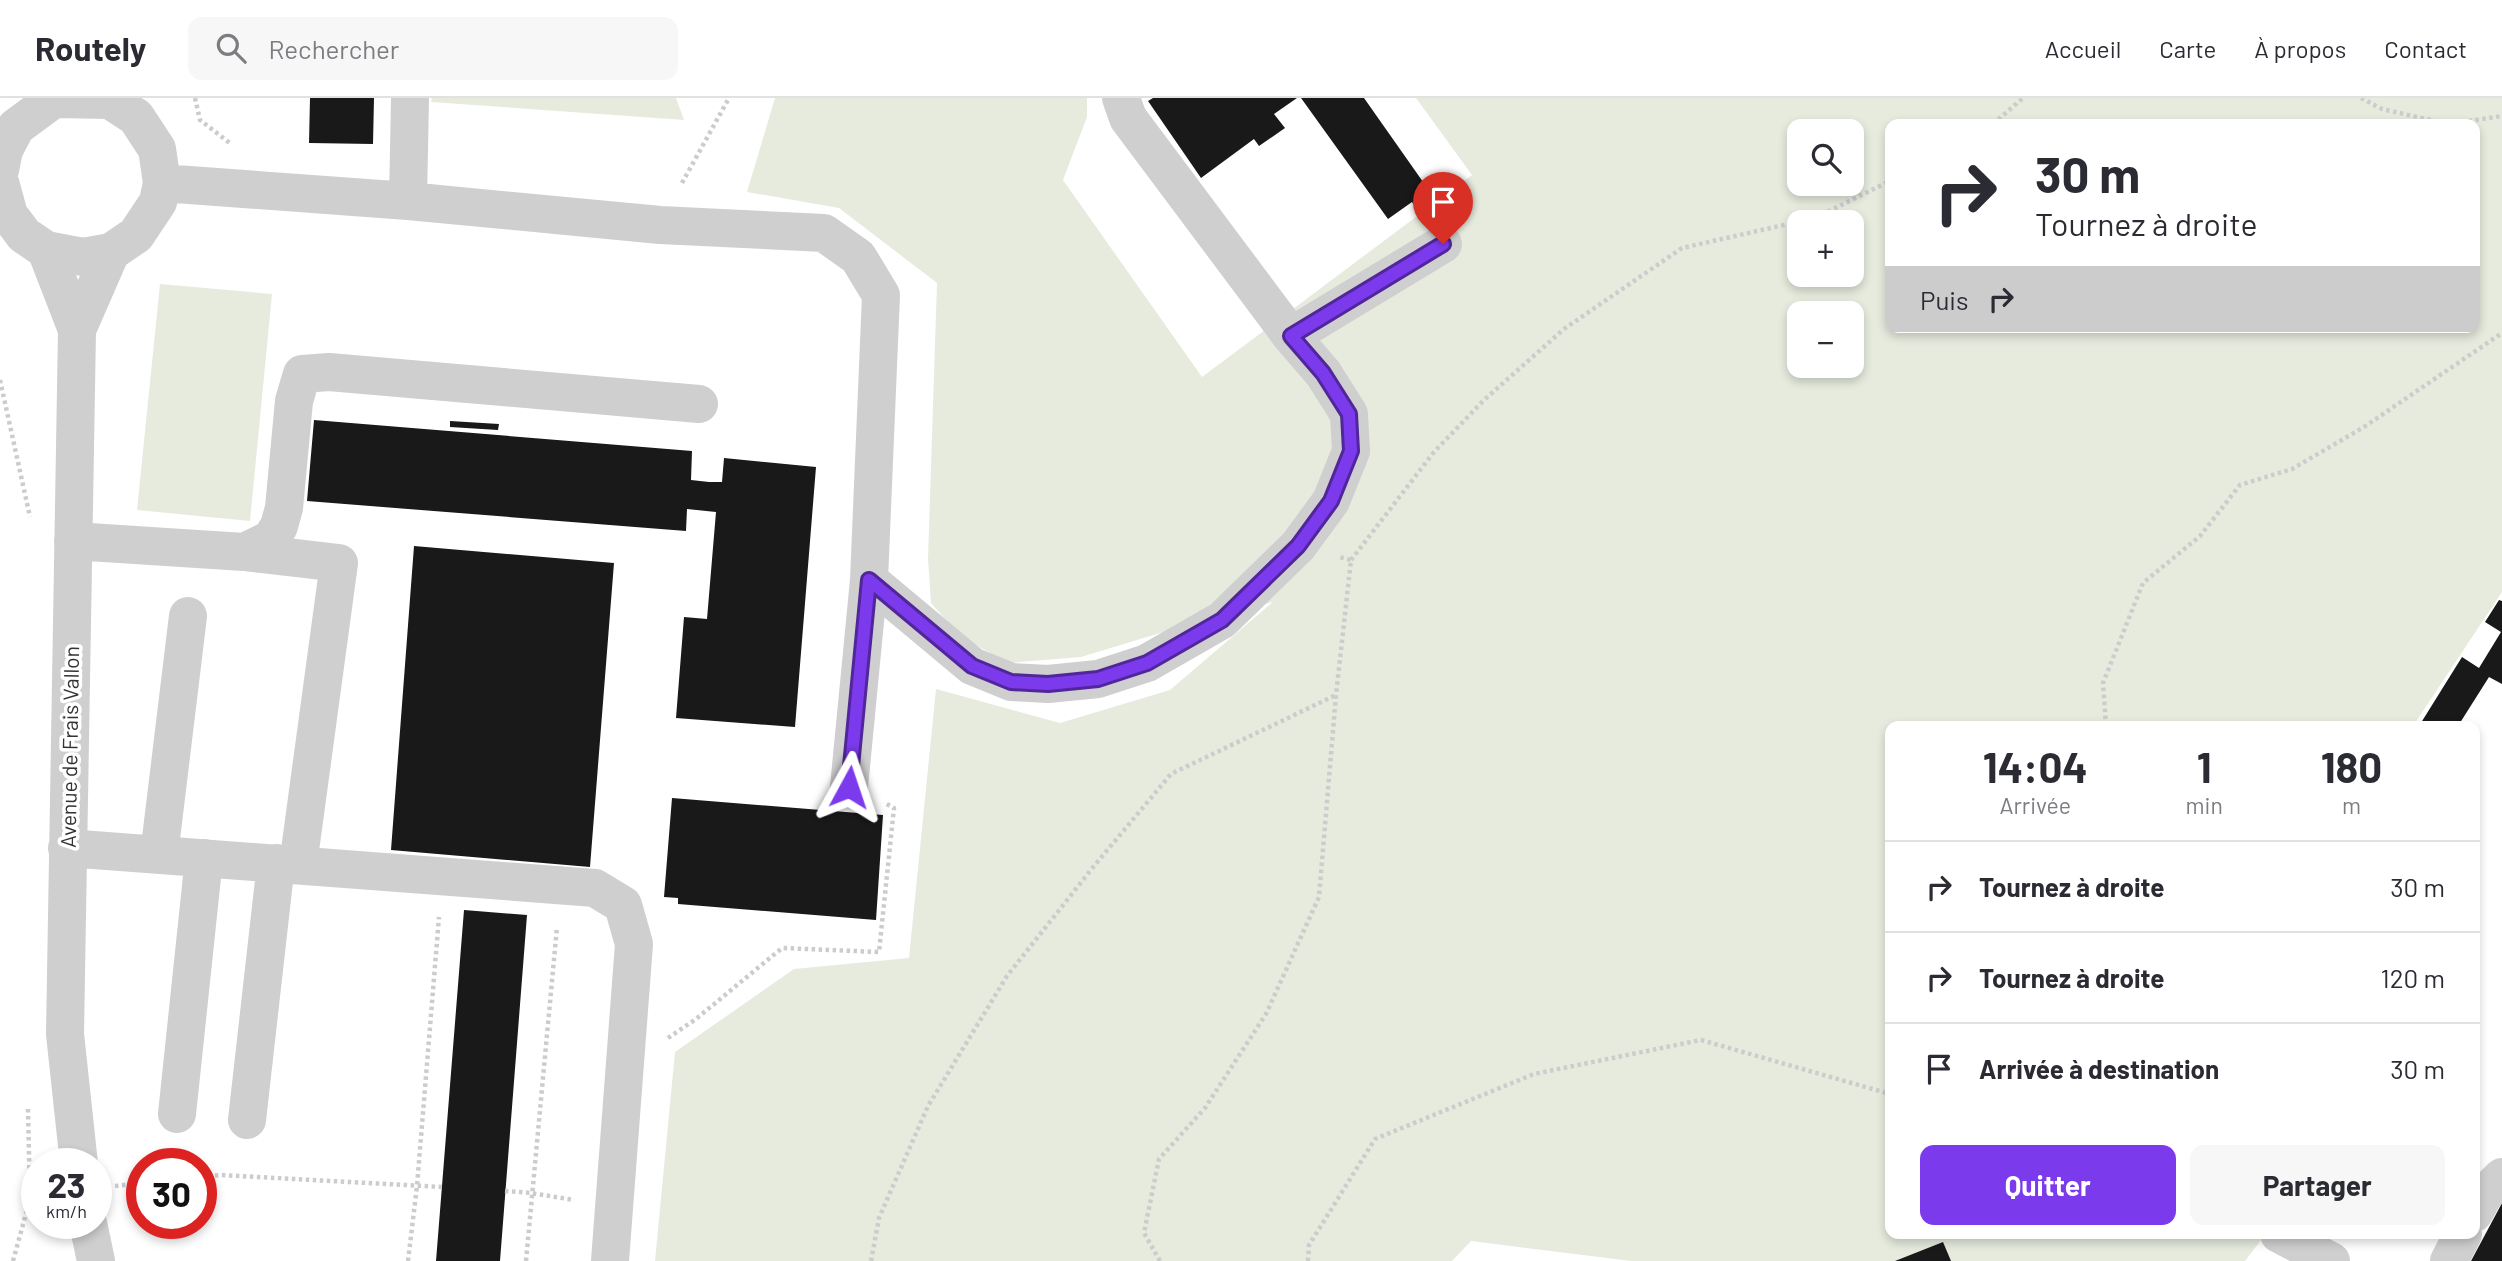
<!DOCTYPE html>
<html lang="fr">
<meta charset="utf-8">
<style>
body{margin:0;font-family:Barlow,sans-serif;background:#f7f7f7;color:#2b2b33;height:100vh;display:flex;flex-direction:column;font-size:26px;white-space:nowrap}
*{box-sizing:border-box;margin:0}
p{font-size:23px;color:#7c7c81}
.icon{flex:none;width:38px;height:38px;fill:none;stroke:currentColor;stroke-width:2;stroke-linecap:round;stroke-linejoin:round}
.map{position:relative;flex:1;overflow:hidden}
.sheet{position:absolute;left:1885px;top:623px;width:595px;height:518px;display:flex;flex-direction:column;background:#fff;border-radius:14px;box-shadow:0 4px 10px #0003}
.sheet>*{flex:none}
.banner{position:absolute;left:1885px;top:21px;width:595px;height:214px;border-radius:14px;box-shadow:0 4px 10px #0003;background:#fff;color:#2b2b33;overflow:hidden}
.tools{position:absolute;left:1787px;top:21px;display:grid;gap:14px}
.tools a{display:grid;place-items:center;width:77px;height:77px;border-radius:14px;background:#fff;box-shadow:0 4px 10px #0003;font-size:35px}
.speed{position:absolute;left:21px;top:1050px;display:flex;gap:14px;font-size:35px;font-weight:700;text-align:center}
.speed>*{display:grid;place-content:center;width:91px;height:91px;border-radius:50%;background:#fff;box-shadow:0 4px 10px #0003;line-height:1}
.speed small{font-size:18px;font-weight:400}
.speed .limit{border:10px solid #d22;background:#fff;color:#111}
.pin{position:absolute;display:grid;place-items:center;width:60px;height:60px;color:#fff;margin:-72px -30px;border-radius:50% 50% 50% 0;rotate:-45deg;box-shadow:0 0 7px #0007}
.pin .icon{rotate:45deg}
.me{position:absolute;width:77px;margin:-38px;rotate:5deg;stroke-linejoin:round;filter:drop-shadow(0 0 5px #0008)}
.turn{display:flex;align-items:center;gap:24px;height:147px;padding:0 35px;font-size:32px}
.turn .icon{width:91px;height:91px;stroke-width:2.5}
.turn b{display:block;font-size:49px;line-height:60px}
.then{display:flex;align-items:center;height:66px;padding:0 35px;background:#0003;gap:14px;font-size:26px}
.eta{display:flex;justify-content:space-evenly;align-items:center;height:119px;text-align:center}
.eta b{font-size:42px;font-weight:700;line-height:49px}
.primary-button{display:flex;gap:14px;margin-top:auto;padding:14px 35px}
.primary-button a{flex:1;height:80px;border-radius:14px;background:#7c3aed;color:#fff;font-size:28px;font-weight:700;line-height:80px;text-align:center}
.primary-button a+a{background:#f7f7f7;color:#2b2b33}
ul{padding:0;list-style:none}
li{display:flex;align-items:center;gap:21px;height:91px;padding:0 35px;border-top:2px solid #e1e1e2}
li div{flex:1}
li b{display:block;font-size:26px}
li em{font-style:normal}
header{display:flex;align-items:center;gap:42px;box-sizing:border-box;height:98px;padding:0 35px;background:#fff;border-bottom:2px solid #e1e1e2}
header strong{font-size:33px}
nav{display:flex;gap:38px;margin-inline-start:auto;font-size:24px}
.search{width:490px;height:63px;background:#f7f7f7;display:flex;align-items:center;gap:18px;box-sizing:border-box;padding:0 24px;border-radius:14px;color:#7c7c81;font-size:26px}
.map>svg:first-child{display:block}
</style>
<header>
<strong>Routely</strong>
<div class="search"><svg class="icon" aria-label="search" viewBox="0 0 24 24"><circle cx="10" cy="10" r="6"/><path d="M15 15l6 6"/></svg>Rechercher</div>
<nav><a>Accueil</a><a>Carte</a><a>À propos</a><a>Contact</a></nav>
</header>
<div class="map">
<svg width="2502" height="1163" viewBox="0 0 2502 1163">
<rect width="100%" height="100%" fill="#fff"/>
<!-- green -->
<path fill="#e6ebde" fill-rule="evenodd" d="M 432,0 L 676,0 L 684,22 L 431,4 Z
M 775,0 L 1087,0 L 1087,19 L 1063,82 L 1202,279 L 1472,77 L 1416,0 L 2502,0 L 2502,494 L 2413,628 L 1890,628 L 1890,1136 L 2249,1136 L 2261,1142 L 2245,1163 L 1631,1163 L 1471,1143 L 1452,1163 L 655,1163 L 675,954 L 794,871 L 909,860 L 936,591 L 1060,625 L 1170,592 L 1273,504 L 1170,532 L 1081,559 L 1008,565 L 960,538 L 931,505 L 928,461 L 937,185 L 839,110 L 747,94 ZM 1890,26 L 2474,26 L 2474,229 L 1890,229 ZM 1799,33 L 1852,33 L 1852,86 L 1799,86 ZM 1799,124 L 1852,124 L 1852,177 L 1799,177 ZM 1799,215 L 1852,215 L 1852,268 L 1799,268 Z
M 160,186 L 272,196 L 250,423 L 137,412 Z"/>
<!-- building -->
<path fill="#191919" d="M 310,0 L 374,0 L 373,46 L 309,45 Z
M 1153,0 L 1297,0 L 1274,16 L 1285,30 L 1259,48 L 1254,41 L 1201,80 L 1148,3 Z
M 1301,0 L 1364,0 L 1428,91 L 1420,99 L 1420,103 L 1414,107 L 1412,104 L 1388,121 Z
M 314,322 L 692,353 L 691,382 L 709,384 L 722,384 L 724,360 L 816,369 L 795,629 L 676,620 L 684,519 L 707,521 L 716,414 L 687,411 L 686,433 L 307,403 Z
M 450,323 L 499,326 L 498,332 L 450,329 Z
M 414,448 L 614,465 L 590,769 L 391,752 Z
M 2499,502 L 2502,503 L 2502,586 L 2489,579 L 2458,628 L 2419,628 L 2462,559 L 2479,570 L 2501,534 L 2485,524 Z
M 672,700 L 883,717 L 876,822 L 678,806 L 678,800 L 664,799 Z
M 464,812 L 527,817 L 500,1163 L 436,1163 Z
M 2502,1105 L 2502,1163 L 2471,1163 Z
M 1943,1144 L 1951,1163 L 1895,1163 Z"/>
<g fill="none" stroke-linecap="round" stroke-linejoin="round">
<!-- path -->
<path stroke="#ccc" stroke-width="4.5" stroke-dasharray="3.5 3.5" stroke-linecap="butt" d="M 195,0 L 200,22 L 231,46
M 2361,0 L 2382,11 L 2448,26 L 2502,18
M 1993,26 L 2023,0
M 682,85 L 729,0
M 0,282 L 30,419
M 1351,462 L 1434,354 L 1484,302 L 1564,231 L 1682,150 L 1815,120 L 1890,83
M 2106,628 L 2103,585 L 2143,485 L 2200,438 L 2240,387 L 2292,371 L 2364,329 L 2502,235
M 668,940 L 696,921 L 782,850 L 879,854 L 894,710 L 885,705
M 28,1011 L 30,1101
M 201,1079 L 220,1077 L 442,1089
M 115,1088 L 142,1085
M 505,1093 L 531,1095 L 574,1102
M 13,1163 L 30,1101 L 37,1100
M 408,1163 L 417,1088 L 439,819
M 526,1163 L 557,829
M 871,1163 L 879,1120 L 928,1008 L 1007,878 L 1094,768 L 1171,676 L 1336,597
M 1160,1163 L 1144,1135 L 1159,1061 L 1205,1010 L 1266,916 L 1319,799 L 1336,597 L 1351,462 L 1339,459
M 1308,1163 L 1309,1147 L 1375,1041 L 1534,976 L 1701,942 L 1890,996"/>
<!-- minor -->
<path stroke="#cfcfcf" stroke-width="38" d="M 0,72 L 4,52 L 16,29 L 54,1 L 110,2 L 136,19 L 157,51 L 162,85 L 158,104 L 136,137 L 111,154 L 83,159 L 46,152 L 24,137 L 9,117 L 0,84
M 162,85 L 408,103 L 660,127 L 824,135 L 858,159 L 881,197 L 869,482 L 849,689
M 408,103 L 410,0
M 46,152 L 77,232 L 65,936 L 79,1066
M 77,232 L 111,154
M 1291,238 L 1443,146
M 73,443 L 244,454 L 271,441 L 279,428 L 284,410 L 294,303 L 302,276 L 329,274 L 699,306
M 244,454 L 339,465 L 298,767
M 869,482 L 972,568 L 1011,584 L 1048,586 L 1098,581 L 1147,565 L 1222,522 L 1298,448 L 1331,403 L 1351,353 L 1349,316 L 1323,275 L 1291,238 L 1128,20 L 1121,0
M 67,750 L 595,790 L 623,807 L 634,846 L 610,1163
M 159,757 L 188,518
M 177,1016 L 204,760
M 247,1022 L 276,765
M 2474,1115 L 2484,1097 L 2502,1079
M 88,1125 L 96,1163
M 2279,1136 L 2331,1163
M 2449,1163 L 2463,1136"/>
</g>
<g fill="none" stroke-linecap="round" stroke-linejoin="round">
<!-- route casing -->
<g stroke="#51269a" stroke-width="18">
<path id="route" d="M 849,689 L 869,482 L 972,568 L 1011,584 L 1048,586 L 1098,581 L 1147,565 L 1222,522 L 1298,448 L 1331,403 L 1351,353 L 1349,316 L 1323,275 L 1291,238 L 1443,146"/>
</g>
<!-- route -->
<use href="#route" stroke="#7c3aed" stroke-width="12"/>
</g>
<g text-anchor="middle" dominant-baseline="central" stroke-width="7" stroke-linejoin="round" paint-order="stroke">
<!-- street labels -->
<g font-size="21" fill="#323232" stroke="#fff">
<text transform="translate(69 649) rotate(-89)">Avenue de Frais Vallon</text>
</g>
</g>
</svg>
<div class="tools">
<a><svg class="icon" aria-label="search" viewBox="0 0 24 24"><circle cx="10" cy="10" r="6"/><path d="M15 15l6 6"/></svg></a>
<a>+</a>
<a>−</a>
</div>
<div class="speed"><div>23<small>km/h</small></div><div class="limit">30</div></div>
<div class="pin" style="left:1443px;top:146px;background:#d93025"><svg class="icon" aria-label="arrive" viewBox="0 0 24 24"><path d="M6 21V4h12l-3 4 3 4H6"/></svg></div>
<svg class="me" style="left:849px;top:689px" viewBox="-20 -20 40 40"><path d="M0-17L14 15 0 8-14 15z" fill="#7c3aed" stroke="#fff" stroke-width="4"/></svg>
<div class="banner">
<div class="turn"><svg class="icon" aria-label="right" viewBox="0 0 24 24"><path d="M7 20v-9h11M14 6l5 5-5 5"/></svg><div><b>30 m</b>Tournez à droite</div></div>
<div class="then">Puis<svg class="icon" aria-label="right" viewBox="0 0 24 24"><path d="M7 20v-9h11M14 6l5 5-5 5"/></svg></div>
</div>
<section class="sheet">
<div class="eta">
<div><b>14:04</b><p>Arrivée</p></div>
<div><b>1</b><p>min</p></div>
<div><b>180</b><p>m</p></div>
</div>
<ul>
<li><svg class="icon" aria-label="right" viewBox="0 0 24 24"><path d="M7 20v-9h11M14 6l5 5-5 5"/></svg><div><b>Tournez à droite</b></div><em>30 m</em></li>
<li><svg class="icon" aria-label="right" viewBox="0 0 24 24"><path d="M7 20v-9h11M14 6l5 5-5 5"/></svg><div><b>Tournez à droite</b></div><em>120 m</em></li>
<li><svg class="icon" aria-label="arrive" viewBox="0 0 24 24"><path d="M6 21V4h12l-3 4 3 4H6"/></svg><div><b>Arrivée à destination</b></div><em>30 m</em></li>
</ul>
<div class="primary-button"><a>Quitter</a><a>Partager</a></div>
</section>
</div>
